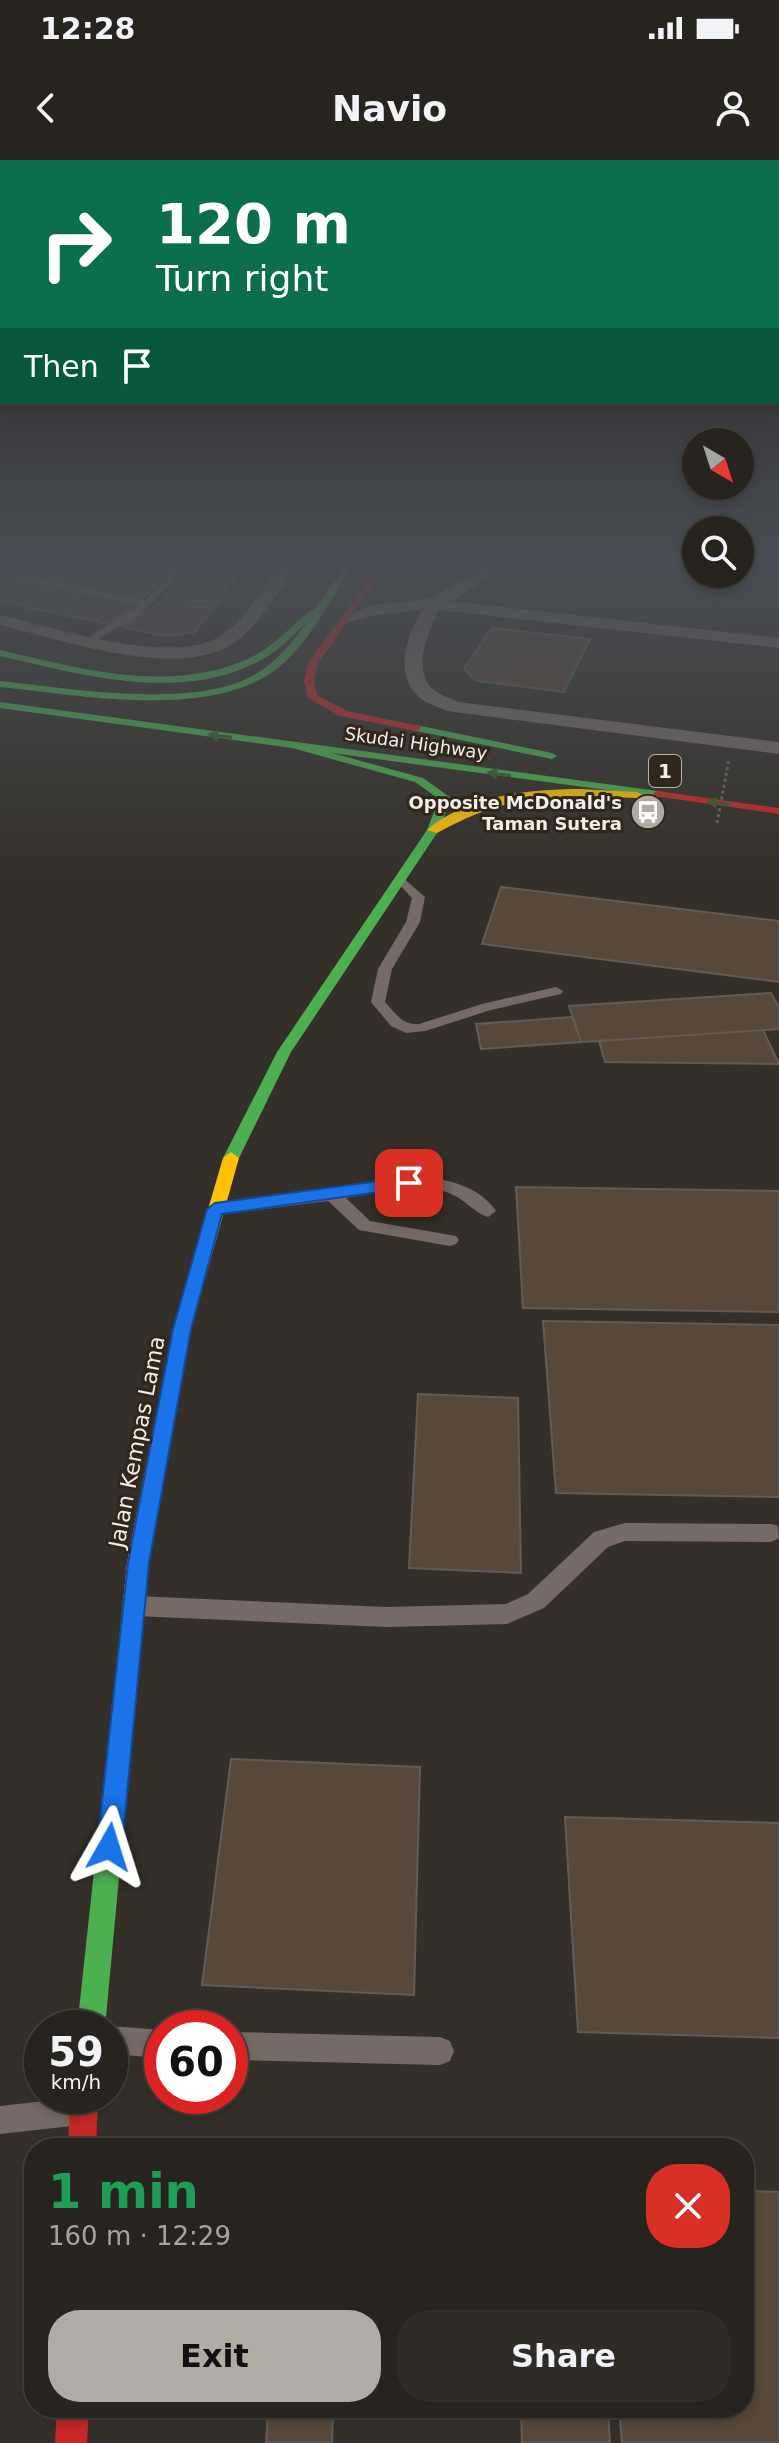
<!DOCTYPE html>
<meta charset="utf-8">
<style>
body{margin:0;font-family:"DejaVu Sans",sans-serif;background:#2f2c28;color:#f1f3f6;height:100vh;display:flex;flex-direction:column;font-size:30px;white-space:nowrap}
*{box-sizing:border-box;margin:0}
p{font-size:26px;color:#a4a4a4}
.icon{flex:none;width:44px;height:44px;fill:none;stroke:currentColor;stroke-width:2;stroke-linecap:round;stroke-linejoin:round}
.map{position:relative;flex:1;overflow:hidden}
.details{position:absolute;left:24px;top:1978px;width:730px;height:280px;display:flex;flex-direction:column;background:#27241f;border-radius:32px;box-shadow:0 4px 12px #0003,0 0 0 2px #43413d}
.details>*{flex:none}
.hud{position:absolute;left:0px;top:0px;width:780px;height:244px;box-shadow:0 4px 12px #0003,0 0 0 2px #43413d;background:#0b6e4f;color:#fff;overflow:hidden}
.needle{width:52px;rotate:141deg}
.controls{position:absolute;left:682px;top:268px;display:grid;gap:16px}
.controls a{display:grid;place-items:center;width:72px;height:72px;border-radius:50%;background:#27241f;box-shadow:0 4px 12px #0003,0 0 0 2px #43413d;font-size:40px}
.speed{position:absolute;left:24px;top:1850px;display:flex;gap:16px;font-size:40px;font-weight:700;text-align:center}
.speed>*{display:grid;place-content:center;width:104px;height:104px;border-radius:50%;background:#27241f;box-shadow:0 4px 12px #0003,0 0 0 2px #43413d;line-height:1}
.speed small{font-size:20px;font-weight:400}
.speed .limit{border:12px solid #d22;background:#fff;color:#111}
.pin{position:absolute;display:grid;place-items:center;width:68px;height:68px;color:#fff;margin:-34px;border-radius:16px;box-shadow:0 4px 12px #0006}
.me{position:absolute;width:88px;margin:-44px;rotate:6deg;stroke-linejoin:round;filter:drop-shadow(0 0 6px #0008)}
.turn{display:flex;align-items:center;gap:28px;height:168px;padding:0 24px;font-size:36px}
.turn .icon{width:104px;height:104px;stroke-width:2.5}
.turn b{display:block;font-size:56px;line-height:68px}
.then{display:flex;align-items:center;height:76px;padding:0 24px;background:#0003;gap:16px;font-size:30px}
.round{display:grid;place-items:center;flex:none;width:84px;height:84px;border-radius:32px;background:#2f2c28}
.summary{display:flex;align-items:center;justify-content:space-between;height:136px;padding:0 24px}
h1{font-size:48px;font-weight:700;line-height:60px;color:#1e9e55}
.primary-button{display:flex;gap:16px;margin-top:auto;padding:16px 24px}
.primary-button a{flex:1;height:92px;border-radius:32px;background:#b0aba3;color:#111;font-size:32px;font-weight:700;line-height:92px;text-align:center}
.primary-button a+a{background:#2f2c28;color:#f1f3f6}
.status{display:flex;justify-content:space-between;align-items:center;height:56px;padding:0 40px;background:#27241f;direction:ltr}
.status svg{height:22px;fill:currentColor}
header{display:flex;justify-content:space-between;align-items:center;height:104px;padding:0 24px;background:#27241f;font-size:36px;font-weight:700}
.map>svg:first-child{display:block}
</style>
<div class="status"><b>12:28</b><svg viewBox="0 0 49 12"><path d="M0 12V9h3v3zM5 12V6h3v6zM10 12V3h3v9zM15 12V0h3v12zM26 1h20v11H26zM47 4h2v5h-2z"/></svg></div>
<header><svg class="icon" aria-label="back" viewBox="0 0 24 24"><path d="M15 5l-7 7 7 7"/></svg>Navio<svg class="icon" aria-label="person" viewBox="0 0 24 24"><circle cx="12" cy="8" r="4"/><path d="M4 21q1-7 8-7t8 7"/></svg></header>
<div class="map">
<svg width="779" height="2283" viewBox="0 0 779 2283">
<rect width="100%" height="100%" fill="#343029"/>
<!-- building -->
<path fill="#574839" stroke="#615c57" stroke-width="2" d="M 23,400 L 45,400 L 19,413 L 3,410 Z
M 45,400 L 67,400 L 36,416 L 19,413 Z
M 67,400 L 90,400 L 52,419 L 36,416 Z
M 90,400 L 106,402 L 69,423 L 52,419 Z
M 195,401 L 246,404 L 241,410 L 190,407 Z
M 106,402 L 123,406 L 86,426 L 69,423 Z
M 123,406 L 140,409 L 103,429 L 86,426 Z
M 190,407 L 241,410 L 236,416 L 185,413 Z
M 140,409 L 168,414 L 143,438 L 103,429 Z
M 185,413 L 236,416 L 232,423 L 180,419 Z
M 12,418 L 26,421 L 0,434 L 0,424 Z
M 180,419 L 232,423 L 227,429 L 174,425 Z
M 26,421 L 40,424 L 5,442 L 0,441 L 0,434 Z
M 40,424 L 54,427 L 19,445 L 5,442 Z
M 174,425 L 227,429 L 222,435 L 169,431 Z
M 54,427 L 68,430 L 33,449 L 19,445 Z
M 68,430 L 83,433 L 48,452 L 33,449 Z
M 169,431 L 222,435 L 217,442 L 163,438 Z
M 83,433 L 97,436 L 63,455 L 48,452 Z
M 97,436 L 112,439 L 78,458 L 63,455 Z
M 163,438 L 217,442 L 212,448 L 158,444 Z
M 112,439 L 127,442 L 93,461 L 78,458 Z
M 127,442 L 138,443 L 109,464 L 93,461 Z
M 158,444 L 212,448 L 195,472 L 186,474 L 166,476 L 122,467 Z
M 492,468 L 590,479 L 564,532 L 478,521 L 469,515 L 464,509 Z
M 501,727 L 779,761 L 779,822 L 482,784 Z
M 771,833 L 779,847 L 779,869 L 599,881 L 581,882 L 569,846 Z
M 573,857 L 581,882 L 481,889 L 476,864 Z
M 763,870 L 779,904 L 605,902 L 599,881 Z
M 516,1027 L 779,1031 L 779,1152 L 523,1148 Z
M 543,1161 L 779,1165 L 779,1337 L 556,1333 Z
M 418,1234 L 518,1238 L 521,1413 L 409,1408 Z
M 231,1599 L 420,1607 L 414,1835 L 202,1825 Z
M 565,1657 L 779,1663 L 779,1878 L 578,1872 Z
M 744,2031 L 779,2032 L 779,2283 L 622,2283 L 619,2248 L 744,2248 Z
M 521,2248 L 608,2248 L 610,2283 L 522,2283 Z
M 268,2252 L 333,2252 L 332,2283 L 266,2283 Z"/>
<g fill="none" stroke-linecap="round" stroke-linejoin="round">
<!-- lane -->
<path fill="#756a64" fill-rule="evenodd" d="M 185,400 L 193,400 L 140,455 L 91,483 L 88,482 L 88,478 L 141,444 L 0,416 L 0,410 L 145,440 Z
M 228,400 L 261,400 L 293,404 L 289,407 Z
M 401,716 L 425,737 L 420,762 L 392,809 L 385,842 C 396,854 402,865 419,864 L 482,844 L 556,827 L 563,831 L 561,834 L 491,850 L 425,871 L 406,873 L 391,866 L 371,842 L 378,809 L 406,762 L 412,738 L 395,720 Z
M 415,1017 C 445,1018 478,1025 496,1051 L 488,1057 C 474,1053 465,1039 451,1034 C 419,1020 379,1032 346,1038 L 370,1061 L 456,1076 L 459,1080 L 456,1084 L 450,1086 L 359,1070 L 328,1041 L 215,1055 L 207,1049 L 215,1043 Z
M 625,1363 L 771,1364 L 778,1366 L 779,1378 L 771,1382 L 625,1381 L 608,1387 L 544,1448 L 507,1464 L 387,1467 L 136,1456 L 128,1453 L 125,1446 L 128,1439 L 136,1436 L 387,1447 L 506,1444 L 528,1434 L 594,1372 Z
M 110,1866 L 162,1870 L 162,1898 L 110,1894 L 110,1868 L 106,1868 Z
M 230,1872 L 440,1877 L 450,1881 L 454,1891 L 450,1901 L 440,1905 L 230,1900 Z
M 72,1938 L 82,1942 L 86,1952 L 82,1962 L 72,1966 L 0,1974 L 0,1946 Z"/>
<!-- street -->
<path fill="#756a64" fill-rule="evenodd" d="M 113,400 L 146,400 L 187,410 L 179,415 L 121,405 Z
M 284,400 L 300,400 C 281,426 261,463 235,482 C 181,522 59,479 0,465 L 0,455 C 53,467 174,508 222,475 C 248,458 265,424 284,400 Z
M 499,400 L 518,400 L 451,441 L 779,478 L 779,488 L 439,450 C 428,472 411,510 434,530 C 440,535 451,538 458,542 L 779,582 L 779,594 L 447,551 C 439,547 424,543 418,536 C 393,512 408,476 421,450 L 375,455 L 349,462 L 340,457 L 374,445 L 429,439 Z"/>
<!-- fast -->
<path fill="#4caf50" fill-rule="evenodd" d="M 348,400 L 356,400 C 334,433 315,473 286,501 C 221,563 81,535 0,527 L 0,521 C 68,528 193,550 254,515 C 276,502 291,485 305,464 C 292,476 279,490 263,499 C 182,544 83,515 0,496 L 0,490 C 82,509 172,535 252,497 C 274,486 291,466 310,451 L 314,451 Z
M 0,542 L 658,631 L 664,634 L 658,637 L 332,593 L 423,618 L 451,638 L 439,670 L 291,892 L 239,998 L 231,1004 L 223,998 L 277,892 L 427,670 L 439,639 L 415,622 L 292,588 L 0,548 Z
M 416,565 L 552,593 L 557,596 L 552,599 L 412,570 L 412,566 Z
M 130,1470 L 138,1473 L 141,1481 L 105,1868 L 77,1868 L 119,1481 L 122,1473 Z"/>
<!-- slow -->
<path fill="#ffc107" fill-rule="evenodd" d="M 581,629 L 637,632 L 643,635 L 637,638 C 558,634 509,633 437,673 L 427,670 C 467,635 531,629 581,629 Z
M 231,992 L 239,998 L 191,1169 L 149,1403 L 141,1481 L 138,1489 L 130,1492 L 122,1489 L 119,1481 L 127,1403 L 173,1169 L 223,998 Z"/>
<!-- jam -->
<path fill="#c62828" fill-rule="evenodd" d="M 383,400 L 391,400 L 318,503 L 314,521 L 317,535 L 347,551 L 420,566 L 420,570 L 416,571 L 340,556 L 308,538 L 304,521 L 308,503 Z
M 658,631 L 779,648 L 779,654 L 654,636 L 654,632 Z
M 70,1936 L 98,1936 L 96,1988 L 68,1988 Z
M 57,2248 L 89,2248 L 87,2283 L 55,2283 Z"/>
<!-- path-bridge -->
<path stroke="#6b655f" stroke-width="3" stroke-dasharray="3 3" stroke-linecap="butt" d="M 717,663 L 729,599"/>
</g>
<!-- one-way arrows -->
<defs><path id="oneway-solid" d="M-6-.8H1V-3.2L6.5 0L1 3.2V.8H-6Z" transform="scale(2)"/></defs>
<g fill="#3b5d30">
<use href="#oneway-solid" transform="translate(220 576) rotate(-172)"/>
<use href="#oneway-solid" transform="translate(499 614) rotate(-172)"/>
<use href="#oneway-solid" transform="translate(719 643) rotate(-173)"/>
</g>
<!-- sky -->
<linearGradient id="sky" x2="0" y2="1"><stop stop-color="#1d1a17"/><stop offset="0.56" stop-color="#4a4e54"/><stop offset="1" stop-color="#4a4e54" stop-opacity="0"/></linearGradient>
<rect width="779" height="719" fill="url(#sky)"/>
<!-- route -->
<path fill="#1a73e8" stroke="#114b97" stroke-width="2" d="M 409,1017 L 418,1023 L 415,1027 L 222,1054 L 191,1169 L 149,1403 L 122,1687 L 118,1696 L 109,1700 L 100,1696 L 97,1687 L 128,1403 L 173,1169 L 207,1049 L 215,1043 Z"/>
<!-- icons -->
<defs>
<g id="bus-disc" transform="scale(1.8)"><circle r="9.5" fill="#b0aba3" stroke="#2f271b"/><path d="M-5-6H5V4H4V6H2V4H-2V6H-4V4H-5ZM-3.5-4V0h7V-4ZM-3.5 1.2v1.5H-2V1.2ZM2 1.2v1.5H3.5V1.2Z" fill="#fff"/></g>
</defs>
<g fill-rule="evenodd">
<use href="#bus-disc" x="648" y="652"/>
</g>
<g text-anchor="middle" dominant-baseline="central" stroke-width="6" stroke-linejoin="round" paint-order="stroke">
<!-- far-street labels -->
<g font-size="18" fill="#f2ede5" stroke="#2f271b">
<text transform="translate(416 583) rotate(8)">Skudai Highway</text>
</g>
<!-- far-poi labels -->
<g font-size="18" font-weight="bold" fill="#f2ede5" stroke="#2f271b" text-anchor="end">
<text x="622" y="642">Opposite McDonald's<tspan x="622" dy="21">Taman Sutera</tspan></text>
</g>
<!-- shield labels -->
<rect fill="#2f271b" stroke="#b8b2a8" stroke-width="2" x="649" y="595" width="32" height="32" rx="6"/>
<g font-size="20" font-weight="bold" fill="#f2ede5">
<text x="665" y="611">1</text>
</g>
<!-- street labels -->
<g font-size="22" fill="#f2ede5" stroke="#2f271b">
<text transform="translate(137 1282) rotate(-79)">Jalan Kempas Lama</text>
</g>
</g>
</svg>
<div class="controls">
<a><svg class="needle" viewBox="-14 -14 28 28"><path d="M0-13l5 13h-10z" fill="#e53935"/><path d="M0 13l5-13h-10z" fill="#a4a4a4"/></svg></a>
<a><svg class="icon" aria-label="search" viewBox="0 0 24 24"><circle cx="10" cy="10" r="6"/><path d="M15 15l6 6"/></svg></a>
</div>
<div class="speed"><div>59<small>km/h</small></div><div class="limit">60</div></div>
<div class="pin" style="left:409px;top:1023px;background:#d93025"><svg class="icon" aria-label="arrive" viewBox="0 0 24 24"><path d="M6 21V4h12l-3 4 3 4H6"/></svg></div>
<svg class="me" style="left:109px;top:1687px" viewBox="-20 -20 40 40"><path d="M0-17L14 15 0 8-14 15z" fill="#1a73e8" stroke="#fff" stroke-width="4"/></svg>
<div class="hud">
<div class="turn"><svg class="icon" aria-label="right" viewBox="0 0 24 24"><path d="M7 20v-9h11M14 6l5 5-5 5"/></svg><div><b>120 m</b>Turn right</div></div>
<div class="then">Then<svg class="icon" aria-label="arrive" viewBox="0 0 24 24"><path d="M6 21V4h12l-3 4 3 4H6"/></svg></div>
</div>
<section class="details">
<div class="summary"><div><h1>1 min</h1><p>160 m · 12:29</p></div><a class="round" style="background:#d93025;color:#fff"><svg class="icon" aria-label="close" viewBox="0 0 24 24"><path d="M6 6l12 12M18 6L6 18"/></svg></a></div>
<div class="primary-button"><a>Exit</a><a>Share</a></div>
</section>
</div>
